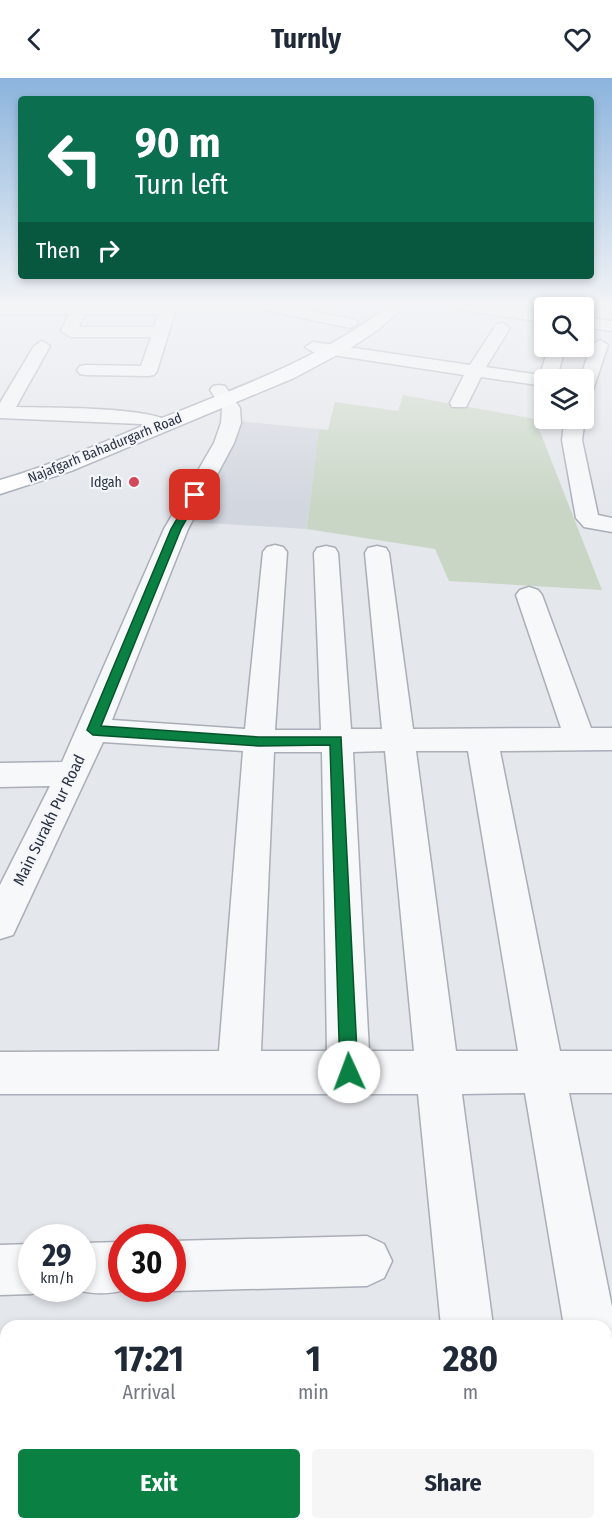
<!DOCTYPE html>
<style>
body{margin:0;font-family:"Fira Sans Condensed",sans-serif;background:#f6f6f7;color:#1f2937;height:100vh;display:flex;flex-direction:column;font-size:22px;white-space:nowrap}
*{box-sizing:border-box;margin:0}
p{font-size:20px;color:#747a83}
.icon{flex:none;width:33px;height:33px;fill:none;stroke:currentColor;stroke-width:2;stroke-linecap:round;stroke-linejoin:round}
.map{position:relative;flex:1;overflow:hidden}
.sheet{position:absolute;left:0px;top:1242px;width:612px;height:210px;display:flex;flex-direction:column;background:#fff;border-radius:18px 18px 0 0;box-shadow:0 3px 9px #0003}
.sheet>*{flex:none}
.hud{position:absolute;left:18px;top:18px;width:576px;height:183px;border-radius:6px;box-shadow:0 3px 9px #0003;background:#0b6e4f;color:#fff;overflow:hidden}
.controls{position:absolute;left:534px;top:219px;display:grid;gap:12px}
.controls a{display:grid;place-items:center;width:60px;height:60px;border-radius:6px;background:#fff;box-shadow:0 3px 9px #0003;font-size:30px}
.speed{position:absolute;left:18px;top:1146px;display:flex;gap:12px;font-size:30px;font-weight:700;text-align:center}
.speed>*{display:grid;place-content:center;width:78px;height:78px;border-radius:50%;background:#fff;box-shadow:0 3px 9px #0003;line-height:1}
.speed small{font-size:15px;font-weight:400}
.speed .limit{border:9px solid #d22;background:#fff;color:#111}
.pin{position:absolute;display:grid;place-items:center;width:51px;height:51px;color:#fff;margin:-26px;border-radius:12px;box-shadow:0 3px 9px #0006}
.me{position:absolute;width:66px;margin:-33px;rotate:358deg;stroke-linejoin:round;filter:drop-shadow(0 0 4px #0008)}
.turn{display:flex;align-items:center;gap:21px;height:126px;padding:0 18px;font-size:27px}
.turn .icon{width:78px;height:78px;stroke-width:2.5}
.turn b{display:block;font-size:42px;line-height:51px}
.then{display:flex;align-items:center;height:57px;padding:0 18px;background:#0003;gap:12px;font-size:22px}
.eta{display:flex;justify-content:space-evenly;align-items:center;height:102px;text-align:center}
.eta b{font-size:36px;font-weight:700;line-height:42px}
.action{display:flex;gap:12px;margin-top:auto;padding:12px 18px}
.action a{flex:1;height:69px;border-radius:6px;background:#0b8043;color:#fff;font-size:24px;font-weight:700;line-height:69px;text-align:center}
.action a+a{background:#f6f6f7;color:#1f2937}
header{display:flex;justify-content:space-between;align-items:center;height:78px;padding:0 18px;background:#fff;font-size:27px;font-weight:700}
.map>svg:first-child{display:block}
</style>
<header><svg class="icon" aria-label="back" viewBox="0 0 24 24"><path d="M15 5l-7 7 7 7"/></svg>Turnly<svg class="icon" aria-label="heart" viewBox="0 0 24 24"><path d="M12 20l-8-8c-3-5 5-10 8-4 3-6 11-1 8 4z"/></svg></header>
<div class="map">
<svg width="612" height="1452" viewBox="0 0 612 1452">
<rect width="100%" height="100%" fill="#e4e7ec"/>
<!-- built -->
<path fill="#d2d6de" d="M 237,343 L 319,351 L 307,451 L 190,444 Z"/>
<!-- green -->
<path fill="#c9d6c5" d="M 403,317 L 535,341 L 602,512 L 449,503 L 435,471 L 307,451 L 319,351 L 328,352 L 335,324 L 398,333 Z"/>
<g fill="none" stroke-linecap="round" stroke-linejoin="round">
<!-- minor casing -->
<g stroke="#a9aeb7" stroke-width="3">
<path id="minor" d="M 0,227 L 177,227 L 157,293 L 154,297 L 148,298 L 86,297 L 80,296 L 77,292 L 80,288 L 86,287 L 141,288 L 151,259 L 71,259 L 61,253 L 69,236 L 0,236 ZM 84,236 L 158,236 L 154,249 L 79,249 Z
M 258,227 L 285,227 L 356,242 L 358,245 L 350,250 L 266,232 Z
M 452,227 L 489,227 L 544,234 L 544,244 L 460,232 Z
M 584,239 L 612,243 L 612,253 L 584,249 Z
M 502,245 L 510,250 L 486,289 L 540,297 L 549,268 L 566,268 L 556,302 L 544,302 L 544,308 L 481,299 L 466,329 L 452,329 L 450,325 L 464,297 L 313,274 L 305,269 L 313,264 L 470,287 L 496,247 Z
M 600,262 L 608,267 L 593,312 L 590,316 L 584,317 L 584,302 L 579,302 L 592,267 Z
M 42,263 L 50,268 L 16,329 C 43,330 160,328 173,347 L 170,351 L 163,353 L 141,346 L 0,340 L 0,325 L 34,268 Z
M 219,307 L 225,308 L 240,330 L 241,345 L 234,365 L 188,451 L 112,642 L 245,651 L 263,474 L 267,469 L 275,467 L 283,469 L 287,474 L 275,652 L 321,652 L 314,475 L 317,470 L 326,468 L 335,470 L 338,475 L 351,651 L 382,651 L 365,475 L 368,470 L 377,468 L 386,470 L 389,475 L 413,651 L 561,650 L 516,517 L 520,512 L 529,509 L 538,512 L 542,517 L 591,650 L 612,650 L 612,672 L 500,673 L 560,973 L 612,973 L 612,1015 L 569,1015 L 612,1229 L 612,1257 L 606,1267 L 606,1248 L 564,1248 L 525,1015 L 462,1016 L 493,1248 L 441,1248 L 418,1016 L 0,1016 L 0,974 L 219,973 L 243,673 L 103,664 L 13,857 L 0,861 L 0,807 L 50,708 L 0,709 L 0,685 L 62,684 L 164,451 L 214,365 L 221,345 L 222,330 L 210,312 L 213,308 ZM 385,673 L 414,973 L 369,973 L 353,674 ZM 416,673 L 468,673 L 518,973 L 456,973 ZM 274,674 L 322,674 L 327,973 L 261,973 Z
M 584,338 L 585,340 L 582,362 L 598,437 L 612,440 L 612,454 L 584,449 L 576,440 L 562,362 L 565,340 L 584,340 Z
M 367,1158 L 384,1166 L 392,1183 L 384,1200 L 367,1208 L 172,1213 L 167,1210 L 172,1210 L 172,1163 Z
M 122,1164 L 122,1210 L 130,1210 C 114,1217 88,1217 72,1210 L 82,1210 L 82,1165 Z
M 32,1166 L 32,1210 L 45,1210 L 32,1216 L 0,1217 L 0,1167 Z
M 606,1308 L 612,1310 L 612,1395 L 606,1392 Z
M 60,1446 L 118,1446 L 117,1452 L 59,1452 Z
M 461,1446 L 519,1446 L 520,1452 L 462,1452 Z"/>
</g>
<!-- major casing -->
<g stroke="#a3abb8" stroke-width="3">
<path id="major" d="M 389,227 L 406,227 L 379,251 L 352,269 L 294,300 L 71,393 L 0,416 L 0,402 C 56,386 108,362 162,340 C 241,308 321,281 389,227 Z"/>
</g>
<!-- minor -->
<use href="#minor" fill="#f7f8fa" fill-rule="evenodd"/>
<!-- major -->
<use href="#major" fill="#fff" fill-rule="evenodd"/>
</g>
<!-- sky -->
<linearGradient id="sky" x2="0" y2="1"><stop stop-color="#8bb4dd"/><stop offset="0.53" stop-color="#f3f4f6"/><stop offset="1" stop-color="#f3f4f6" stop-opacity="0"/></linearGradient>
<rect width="612" height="430" fill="url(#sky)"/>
<!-- route -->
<path fill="#0b8043" stroke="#07532c" stroke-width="1.5" d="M 195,414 L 200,417 L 181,451 L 101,648 L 259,659 L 341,659 L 358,994 L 355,1001 L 349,1003 L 343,1001 L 340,994 L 330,667 L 259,668 L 93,657 L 87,652 L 171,451 L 191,417 Z"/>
<!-- markers -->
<circle fill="#d1495b" stroke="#f4f6f9" stroke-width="2" cx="134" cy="404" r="6"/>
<g text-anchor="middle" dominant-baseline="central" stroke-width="4.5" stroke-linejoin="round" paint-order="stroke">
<!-- far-street labels -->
<g font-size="14" fill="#2b3445" stroke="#f4f6f9">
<text transform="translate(105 370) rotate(-22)">Najafgarh Bahadurgarh Road</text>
</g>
<!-- far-poi labels -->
<g font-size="14" fill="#2b3445" stroke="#f4f6f9" text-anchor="end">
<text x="122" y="404">Idgah</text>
</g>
<!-- street labels -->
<g font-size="16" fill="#2b3445" stroke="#f4f6f9">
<text transform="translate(49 742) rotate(-64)">Main Surakh Pur Road</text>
</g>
</g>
</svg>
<div class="controls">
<a><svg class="icon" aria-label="search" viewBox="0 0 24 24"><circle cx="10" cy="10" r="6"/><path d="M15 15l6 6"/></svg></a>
<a><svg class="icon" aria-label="layers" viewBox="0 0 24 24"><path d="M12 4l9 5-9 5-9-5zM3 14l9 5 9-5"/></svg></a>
</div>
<div class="speed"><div>29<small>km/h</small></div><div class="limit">30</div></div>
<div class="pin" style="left:195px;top:417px;background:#d93025"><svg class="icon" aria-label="arrive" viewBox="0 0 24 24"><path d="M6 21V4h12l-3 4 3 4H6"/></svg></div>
<svg class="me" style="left:349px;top:994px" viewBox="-20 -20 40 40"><circle r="19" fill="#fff"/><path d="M0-13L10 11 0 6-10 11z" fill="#0b8043"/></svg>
<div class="hud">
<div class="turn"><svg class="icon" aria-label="left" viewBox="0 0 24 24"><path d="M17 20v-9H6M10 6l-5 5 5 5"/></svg><div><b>90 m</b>Turn left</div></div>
<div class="then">Then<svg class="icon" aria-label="right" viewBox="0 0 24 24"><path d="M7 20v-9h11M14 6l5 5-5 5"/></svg></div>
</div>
<section class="sheet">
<div class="eta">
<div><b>17:21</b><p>Arrival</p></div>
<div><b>1</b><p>min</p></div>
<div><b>280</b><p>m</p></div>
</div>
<div class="action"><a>Exit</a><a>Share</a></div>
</section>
</div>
